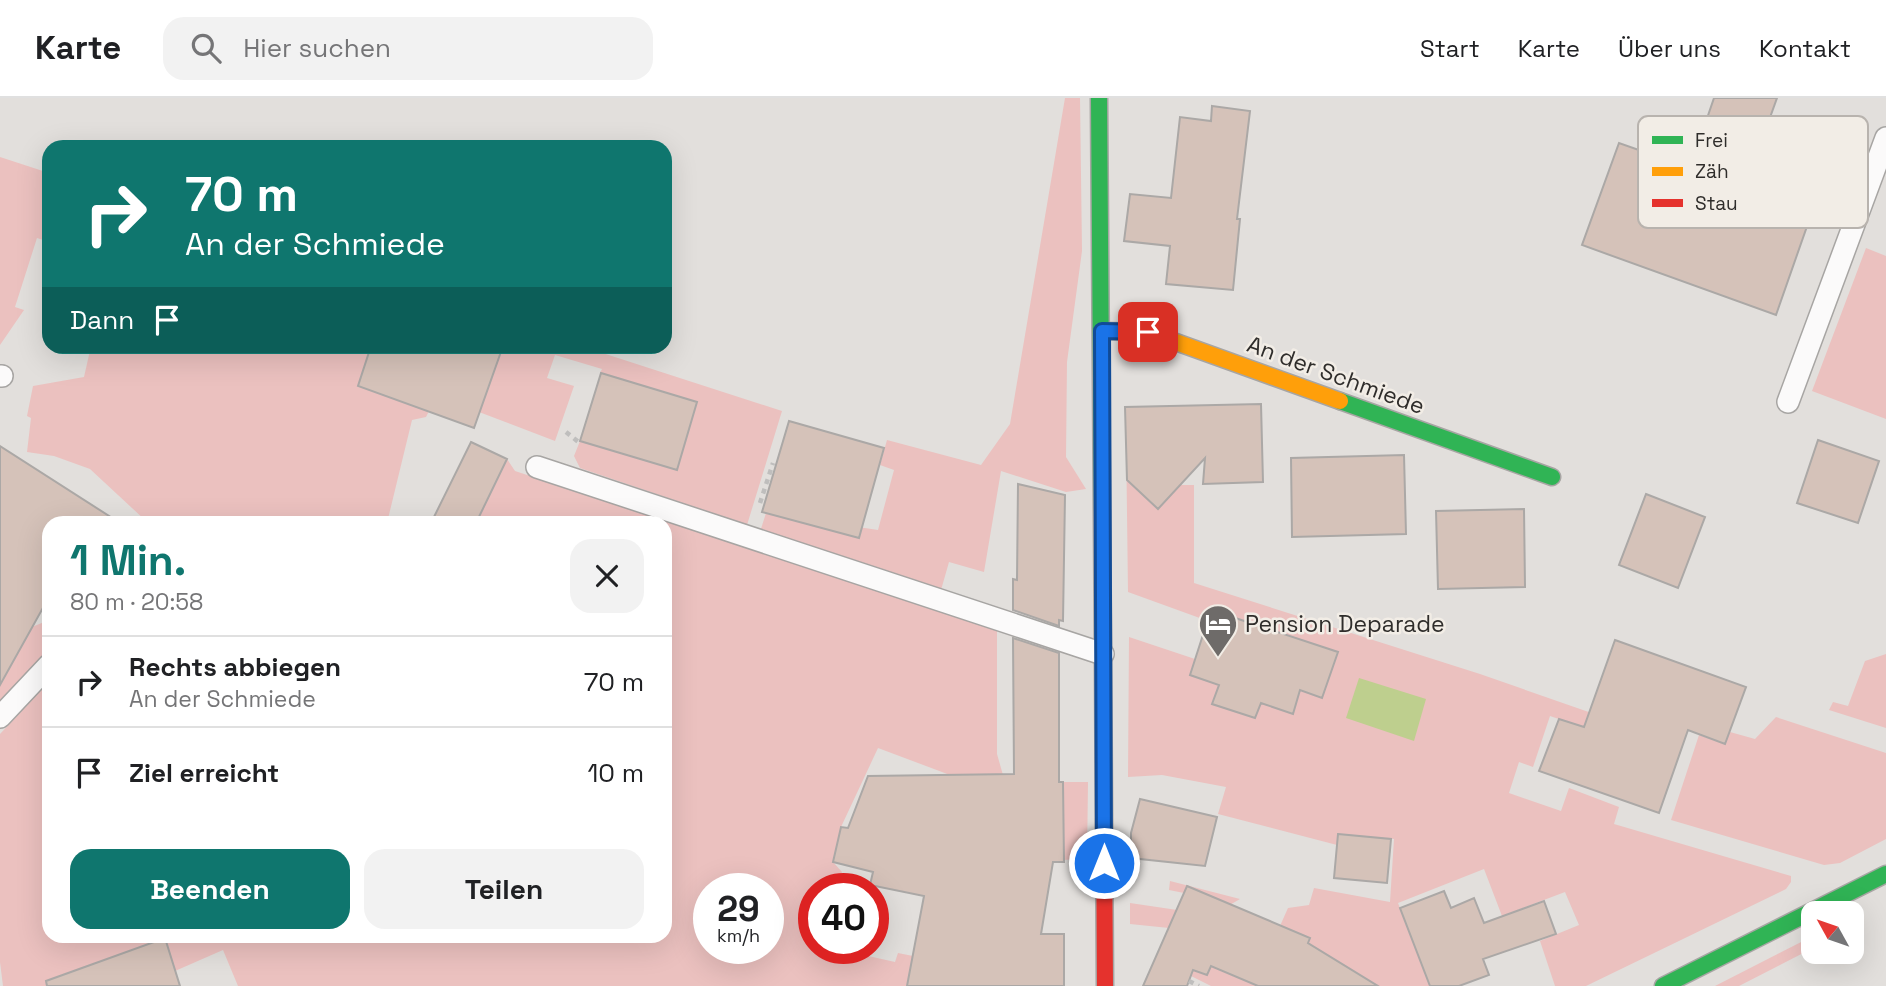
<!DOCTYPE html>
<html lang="de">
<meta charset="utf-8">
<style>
body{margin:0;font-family:"Space Grotesk",sans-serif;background:#f2f2f2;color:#202124;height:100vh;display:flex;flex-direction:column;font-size:26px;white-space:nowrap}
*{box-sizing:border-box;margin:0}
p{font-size:23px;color:#757577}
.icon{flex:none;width:38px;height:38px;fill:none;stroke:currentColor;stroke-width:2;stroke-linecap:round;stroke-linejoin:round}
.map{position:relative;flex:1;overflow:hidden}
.sheet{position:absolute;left:42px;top:418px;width:630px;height:427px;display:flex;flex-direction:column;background:#fff;border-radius:21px;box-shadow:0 7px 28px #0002}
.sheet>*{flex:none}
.hud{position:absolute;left:42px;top:42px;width:630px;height:214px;border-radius:21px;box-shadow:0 7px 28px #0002;background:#0f766e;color:#fff;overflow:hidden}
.needle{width:46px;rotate:310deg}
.fabs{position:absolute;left:1801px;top:803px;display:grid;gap:14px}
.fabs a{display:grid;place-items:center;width:63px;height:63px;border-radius:14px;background:#fff;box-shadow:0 7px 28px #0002;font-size:35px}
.speed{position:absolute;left:693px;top:775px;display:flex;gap:14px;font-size:35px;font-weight:700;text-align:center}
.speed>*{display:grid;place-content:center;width:91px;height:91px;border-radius:50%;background:#fff;box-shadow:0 7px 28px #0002;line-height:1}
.speed small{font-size:18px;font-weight:400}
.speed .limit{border:10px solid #d22;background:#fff;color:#111}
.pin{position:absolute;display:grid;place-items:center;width:60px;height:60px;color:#fff;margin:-30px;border-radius:14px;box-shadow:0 4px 10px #0006}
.me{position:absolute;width:77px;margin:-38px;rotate:0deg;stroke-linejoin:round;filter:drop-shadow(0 0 5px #0008)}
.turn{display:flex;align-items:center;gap:24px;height:147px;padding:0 28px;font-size:32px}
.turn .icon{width:91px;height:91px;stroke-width:2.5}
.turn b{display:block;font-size:49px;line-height:60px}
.then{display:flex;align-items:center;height:66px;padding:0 28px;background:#0003;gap:14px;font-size:26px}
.round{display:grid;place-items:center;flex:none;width:74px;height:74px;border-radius:21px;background:#f2f2f2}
.summary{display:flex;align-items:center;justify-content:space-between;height:119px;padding:0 28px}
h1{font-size:42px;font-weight:800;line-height:52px;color:#0f766e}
.primary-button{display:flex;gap:14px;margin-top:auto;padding:14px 28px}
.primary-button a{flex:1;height:80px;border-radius:21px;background:#0f766e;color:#fff;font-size:28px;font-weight:800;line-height:80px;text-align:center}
.primary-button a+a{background:#f2f2f2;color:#202124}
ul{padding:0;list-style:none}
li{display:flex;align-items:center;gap:21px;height:91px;padding:0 28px;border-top:2px solid #e0e0e0}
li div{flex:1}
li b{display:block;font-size:26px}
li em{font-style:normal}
header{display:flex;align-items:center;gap:42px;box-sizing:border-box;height:98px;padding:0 35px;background:#fff;border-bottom:2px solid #e0e0e0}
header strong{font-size:33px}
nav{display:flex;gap:38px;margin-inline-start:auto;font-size:24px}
.search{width:490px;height:63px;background:#f2f2f2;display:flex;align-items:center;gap:18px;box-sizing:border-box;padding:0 24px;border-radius:21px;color:#757577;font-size:26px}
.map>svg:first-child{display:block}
</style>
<header>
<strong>Karte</strong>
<div class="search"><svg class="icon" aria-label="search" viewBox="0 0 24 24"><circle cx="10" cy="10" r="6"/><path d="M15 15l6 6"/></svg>Hier suchen</div>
<nav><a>Start</a><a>Karte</a><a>Über uns</a><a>Kontakt</a></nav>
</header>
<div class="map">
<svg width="1886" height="888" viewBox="0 0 1886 888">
<rect width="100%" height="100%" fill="#e2dfdc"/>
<!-- green -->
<path fill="#ebc1bf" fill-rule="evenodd" d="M 1065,0 L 1080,0 L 1082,153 L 1067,264 L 1066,359 L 1086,391 L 1066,394 L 1001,373 L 984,474 L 949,464 L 941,492 L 760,434 L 766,415 L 878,432 L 894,372 L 880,367 L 887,342 L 981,367 L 1010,326 Z
M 0,59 L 49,75 L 49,144 L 37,140 L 15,209 L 24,212 L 0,247 Z
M 1866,150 L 1886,158 L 1886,321 L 1812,293 Z
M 91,248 L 371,249 L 358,288 L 429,313 L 426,319 L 412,322 L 387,425 L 145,425 L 146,423 L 90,371 L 54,358 L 27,354 L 31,320 L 27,318 L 33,288 L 84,279 Z
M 503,248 L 584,249 L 782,313 L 747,427 L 580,370 L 574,358 L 580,343 L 677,371 L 697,304 L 600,275 L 602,271 L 555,257 L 547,280 L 574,288 L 555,343 L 479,314 Z
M 1126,336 L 1148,336 L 1149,365 L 1131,386 L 1158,410 L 1180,387 L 1194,387 L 1194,485 L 1480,576 L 1603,619 L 1597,634 L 1550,618 L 1533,669 L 1519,664 L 1509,695 L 1561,713 L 1569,690 L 1619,709 L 1614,726 L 1791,778 L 1791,784 L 1786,791 L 1586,888 L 1555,888 L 1540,843 L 1579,827 L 1565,794 L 1502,818 L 1484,771 L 1398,805 L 1430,888 L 1290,888 L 1310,841 L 1280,828 L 1288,810 L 1309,807 L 1314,790 L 1390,804 L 1394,741 L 1338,736 L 1337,747 L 1218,716 L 1226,689 L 1162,677 L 1128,679 L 1129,539 L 1195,561 L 1208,523 L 1128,494 Z
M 507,361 L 515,373 L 997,532 L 997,656 L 1003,677 L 950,677 L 878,650 L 841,729 L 833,764 L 842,774 L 836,791 L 814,791 L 814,850 L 837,851 L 895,864 L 898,855 L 913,858 L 907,888 L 238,888 L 223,852 L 175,873 L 164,841 L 61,877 L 64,888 L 3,888 L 0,864 L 0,636 L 49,584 L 49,838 L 665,838 L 665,425 L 476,425 ZM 709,791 L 768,791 L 768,850 L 709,850 Z
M 49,522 L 49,554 L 0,606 L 0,557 L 32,529 Z
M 1886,556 L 1886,630 L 1829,612 L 1833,604 L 1848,608 L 1865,563 Z
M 1776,619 L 1886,655 L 1886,741 L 1840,765 L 1824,767 L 1671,722 L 1699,637 L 1725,646 L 1730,634 L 1755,641 Z
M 1063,684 L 1088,684 L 1087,760 L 1064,762 Z
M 1170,783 L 1240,801 L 1216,815 L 1169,830 L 1130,826 L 1130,805 L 1184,813 L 1189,796 L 1169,792 Z
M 1813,838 L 1813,850 L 1739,888 L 1715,888 Z
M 1155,860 L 1206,877 L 1212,867 L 1258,888 L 1211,888 L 1191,878 L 1192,876 Z"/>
<!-- water -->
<path fill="#becf8e" d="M 1359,580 L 1426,601 L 1414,643 L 1346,620 Z"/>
<!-- building -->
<path fill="#d5c2b9" stroke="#aba8a6" stroke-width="2" d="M 1714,0 L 1777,0 L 1763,39 L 1779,44 L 1761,95 L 1812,114 L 1776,217 L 1582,147 L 1619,45 L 1690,70 Z
M 1212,8 L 1250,13 L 1237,121 L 1240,121 L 1233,192 L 1166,186 L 1170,148 L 1124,143 L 1130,96 L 1171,100 L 1180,19 L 1211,23 Z
M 371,248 L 503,248 L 474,330 L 358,288 Z
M 601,275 L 697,304 L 677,372 L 580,343 Z
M 1261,306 L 1263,384 L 1203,386 L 1205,360 L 1158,411 L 1127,382 L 1125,309 Z
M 789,323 L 884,350 L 859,440 L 762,414 Z
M 1818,342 L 1879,363 L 1858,425 L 1797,405 Z
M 471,344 L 507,361 L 476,425 L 431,425 Z
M 0,348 L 120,425 L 49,425 L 49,499 L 0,587 Z
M 1404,357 L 1406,436 L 1292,439 L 1291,360 Z
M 1018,386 L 1065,397 L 1063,523 L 1059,522 L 1059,528 L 1013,512 L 1013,481 L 1017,482 Z
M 1646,396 L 1705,419 L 1678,490 L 1619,467 Z
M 1524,411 L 1525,489 L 1438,491 L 1436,413 Z
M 1211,512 L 1338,554 L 1322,600 L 1300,592 L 1293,616 L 1261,605 L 1255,620 L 1212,606 L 1219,587 L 1190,577 Z
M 1013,540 L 1059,555 L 1059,684 L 1063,684 L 1064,764 L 1053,764 L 1041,836 L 1064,836 L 1064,888 L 907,888 L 924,798 L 870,787 L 873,774 L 833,764 L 841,729 L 848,730 L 868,678 L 1014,676 Z
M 1615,542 L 1746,589 L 1725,646 L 1688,632 L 1659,715 L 1539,673 L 1559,621 L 1584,629 Z
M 1140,701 L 1217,719 L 1205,768 L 1131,760 L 1131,735 Z
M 1338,736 L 1391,741 L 1387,785 L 1334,780 Z
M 1187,788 L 1310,840 L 1308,845 L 1378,888 L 1258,888 L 1211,868 L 1207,877 L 1193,872 L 1187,888 L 1143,888 Z
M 1444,793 L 1451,810 L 1474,800 L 1484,825 L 1544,803 L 1556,836 L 1483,861 L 1489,877 L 1459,888 L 1430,888 L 1400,810 Z
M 165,840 L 180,888 L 47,888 L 46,883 Z"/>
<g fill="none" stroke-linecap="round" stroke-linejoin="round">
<!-- lane casing -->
<g stroke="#a7a5a3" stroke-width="24">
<path id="lane" d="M 0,278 L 2,278
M 1788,304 L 1886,40
M 537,369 L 1103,556
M 0,619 L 49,567"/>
</g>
<!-- fast casing -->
<g stroke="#a7a5a3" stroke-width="19">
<path id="fast" d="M 1099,0 L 1103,558
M 1340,303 L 1552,379
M 1663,888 L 1886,776"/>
</g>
<!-- slow casing -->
<g stroke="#a7a5a3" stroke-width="19">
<path id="slow" d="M 1102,233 L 1148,234 L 1340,303"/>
</g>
<!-- jam casing -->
<g stroke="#a7a5a3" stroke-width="19">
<path id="jam" d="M 1103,558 L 1105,888"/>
</g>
<!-- path -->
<path stroke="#bfbebd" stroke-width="4.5" stroke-dasharray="5 5" stroke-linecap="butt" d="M 566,334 L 581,346
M 760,405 L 773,365
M 1189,883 L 1199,888"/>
<!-- lane -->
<use href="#lane" stroke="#fbfafa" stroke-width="21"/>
<!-- fast -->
<use href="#fast" stroke="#30b455" stroke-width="16"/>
<!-- slow -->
<use href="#slow" stroke="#ff9f0a" stroke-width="16"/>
<!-- jam -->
<use href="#jam" stroke="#e5322d" stroke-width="16"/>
</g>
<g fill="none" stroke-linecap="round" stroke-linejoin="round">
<!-- route casing -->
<g stroke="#114b97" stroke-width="18">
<path id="route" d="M 1104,765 L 1102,233 L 1148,234"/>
</g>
<!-- route -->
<use href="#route" stroke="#1a73e8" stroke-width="12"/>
</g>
<!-- icons -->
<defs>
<g id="hotel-pin" transform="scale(2.0125)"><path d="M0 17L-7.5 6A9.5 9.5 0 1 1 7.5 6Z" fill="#6e6b69" stroke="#f2ede6"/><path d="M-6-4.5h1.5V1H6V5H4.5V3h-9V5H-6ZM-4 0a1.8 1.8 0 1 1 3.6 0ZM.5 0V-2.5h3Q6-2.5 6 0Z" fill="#fff"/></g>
</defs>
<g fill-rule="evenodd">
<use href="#hotel-pin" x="1218" y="526"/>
</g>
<g text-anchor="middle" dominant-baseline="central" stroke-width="5" stroke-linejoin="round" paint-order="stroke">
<!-- street labels -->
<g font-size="23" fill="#2f2d2b" stroke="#f2ede6">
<text transform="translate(1336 277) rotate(20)">An der Schmiede</text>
</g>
<!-- poi labels -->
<g font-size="23" fill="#2f2d2b" stroke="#f2ede6" text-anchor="start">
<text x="1245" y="526">Pension Deparade</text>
</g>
</g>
<!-- legend -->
<rect x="1638" y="18" width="230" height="112" rx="10" fill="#f2ede6" stroke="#b8b3ae" stroke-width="2"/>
<rect x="1652" y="38" width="31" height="8" fill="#30b455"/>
<rect x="1652" y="69" width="31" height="9" fill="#ff9f0a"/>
<rect x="1652" y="101" width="31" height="8" fill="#e5322d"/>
<g font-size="19" fill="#2f2d2b">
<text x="1695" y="49">Frei</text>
<text x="1695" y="80">Zäh</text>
<text x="1695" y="112">Stau</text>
</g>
</svg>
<div class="fabs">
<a><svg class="needle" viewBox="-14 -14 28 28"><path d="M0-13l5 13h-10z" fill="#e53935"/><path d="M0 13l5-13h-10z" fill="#757577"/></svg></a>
</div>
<div class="speed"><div>29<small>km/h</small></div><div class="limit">40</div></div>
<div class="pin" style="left:1148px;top:234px;background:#d93025"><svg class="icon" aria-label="arrive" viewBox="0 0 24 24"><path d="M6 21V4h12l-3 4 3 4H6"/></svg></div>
<svg class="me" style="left:1104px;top:765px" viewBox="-20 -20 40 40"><circle r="17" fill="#1a73e8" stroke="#fff" stroke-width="3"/><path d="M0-11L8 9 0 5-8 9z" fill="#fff"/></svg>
<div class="hud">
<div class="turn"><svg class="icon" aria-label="right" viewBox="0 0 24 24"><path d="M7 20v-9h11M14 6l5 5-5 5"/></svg><div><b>70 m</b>An der Schmiede</div></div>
<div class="then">Dann<svg class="icon" aria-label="arrive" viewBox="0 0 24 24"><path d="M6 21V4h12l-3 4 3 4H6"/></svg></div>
</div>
<section class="sheet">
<div class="summary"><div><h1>1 Min.</h1><p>80 m · 20:58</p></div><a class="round"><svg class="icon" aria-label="close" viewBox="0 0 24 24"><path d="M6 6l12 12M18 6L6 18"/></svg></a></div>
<ul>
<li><svg class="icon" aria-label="right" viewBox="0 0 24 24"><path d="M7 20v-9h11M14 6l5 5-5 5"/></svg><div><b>Rechts abbiegen</b><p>An der Schmiede</p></div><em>70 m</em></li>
<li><svg class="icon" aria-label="arrive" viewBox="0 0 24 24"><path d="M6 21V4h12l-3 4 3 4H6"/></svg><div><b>Ziel erreicht</b></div><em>10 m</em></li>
</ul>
<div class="primary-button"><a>Beenden</a><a>Teilen</a></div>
</section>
</div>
